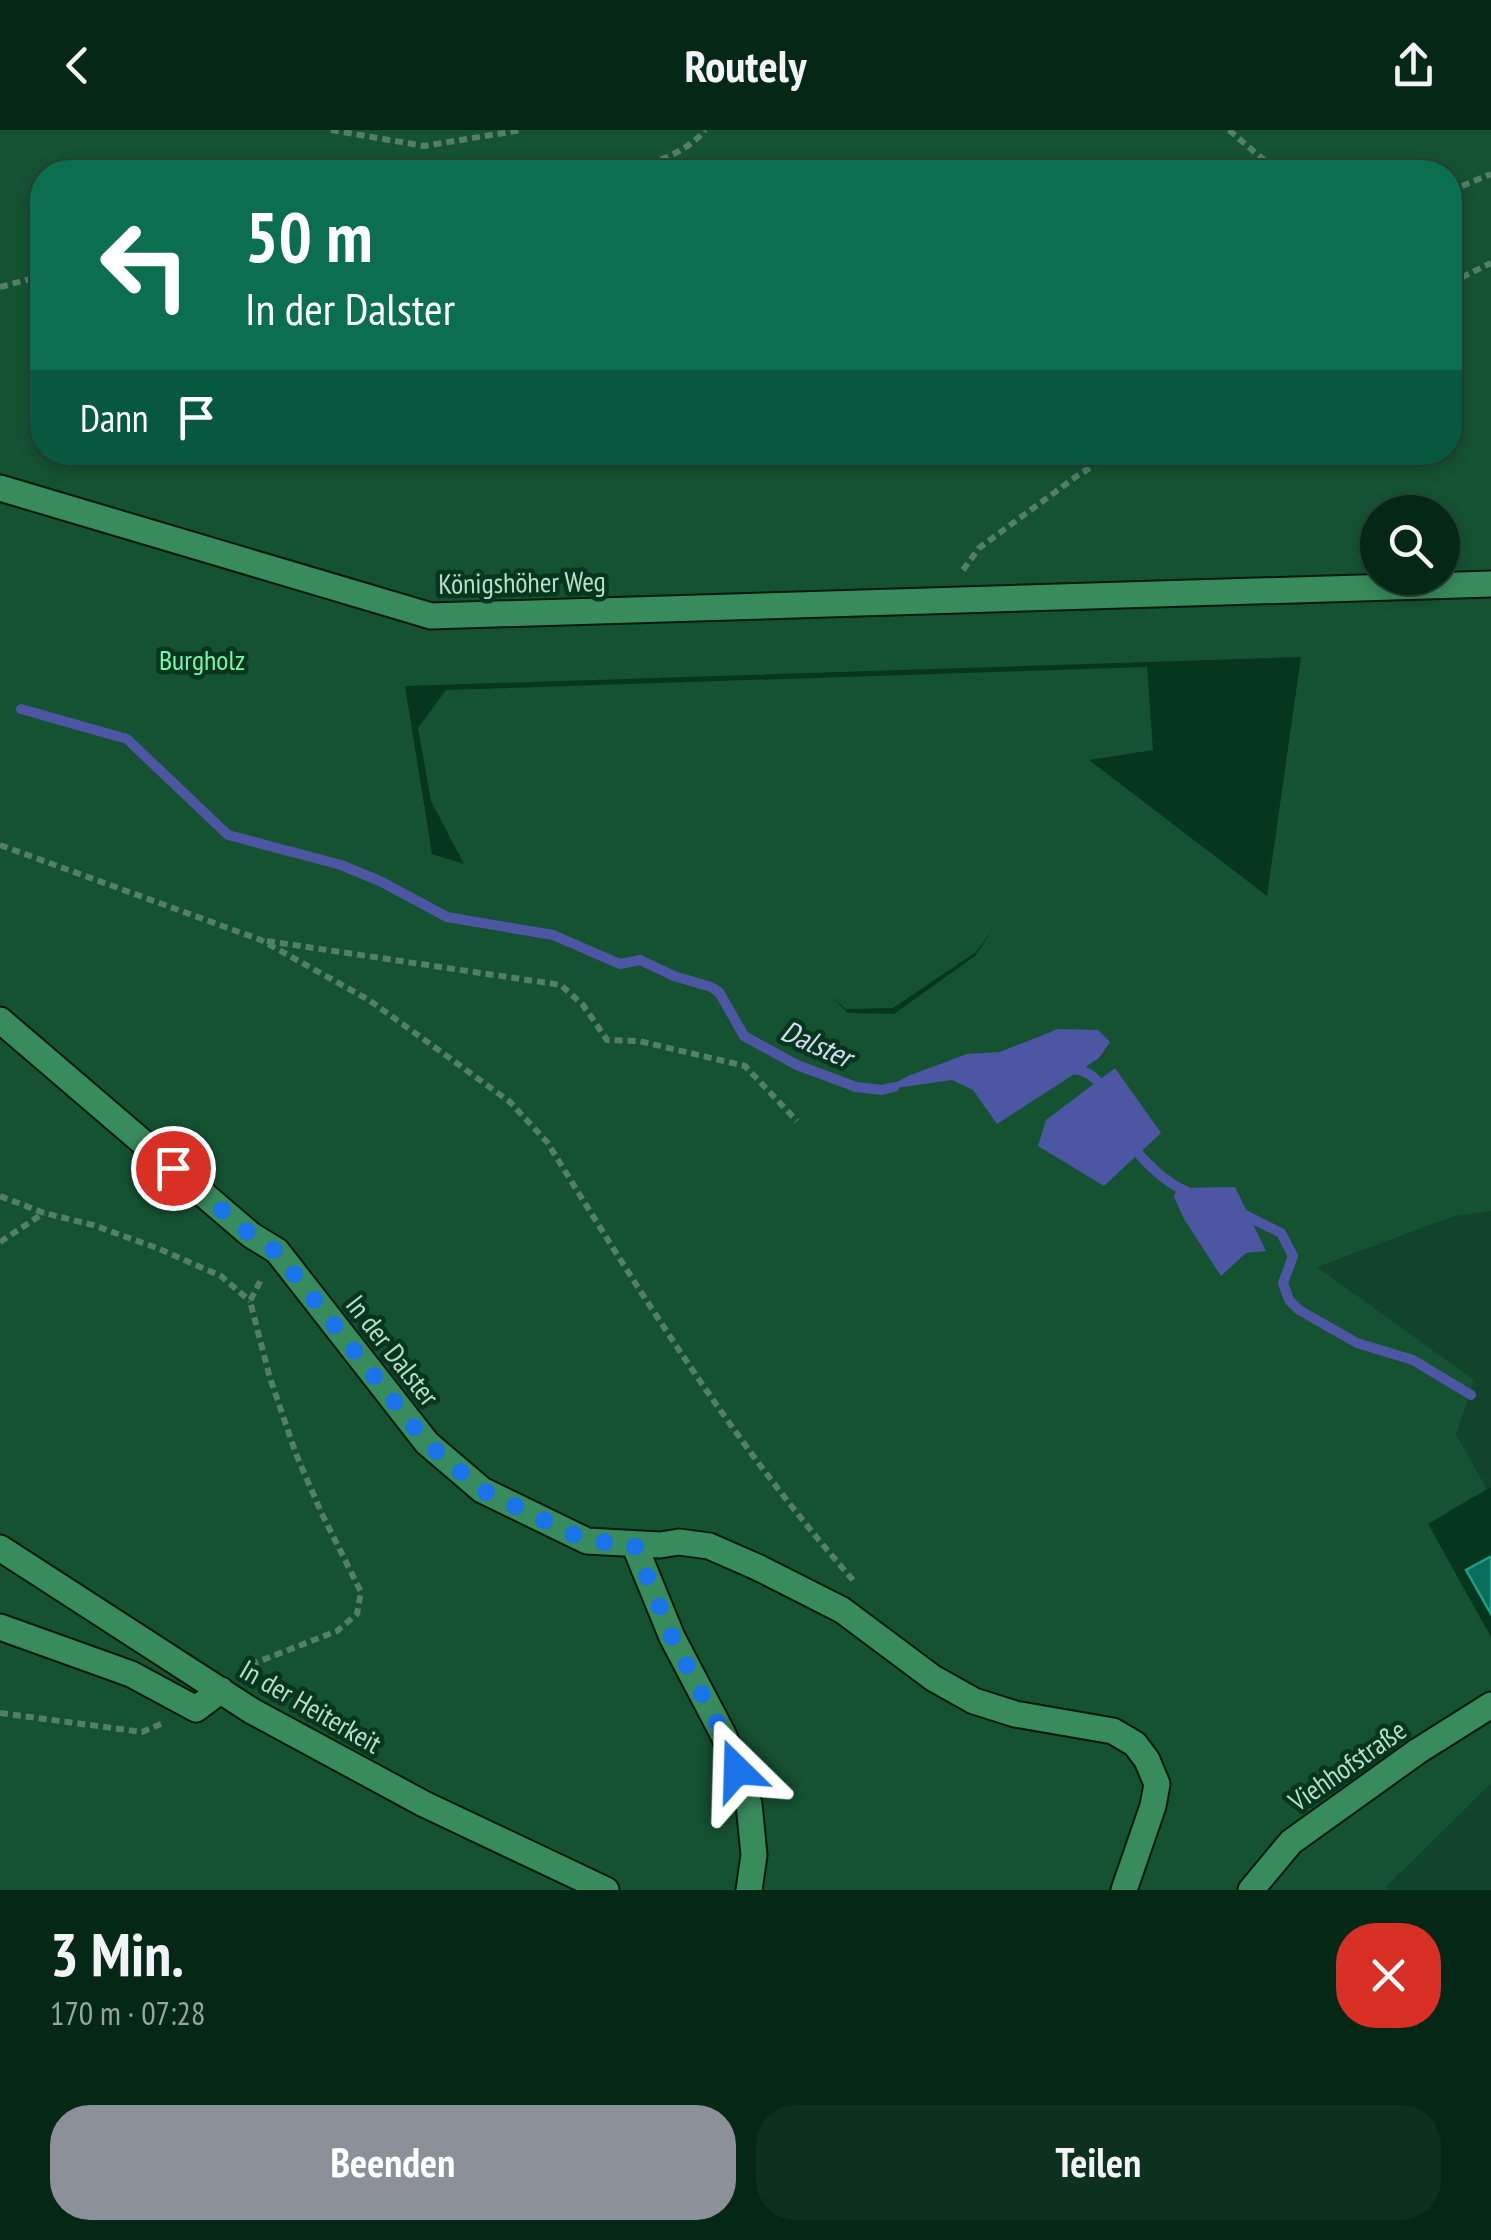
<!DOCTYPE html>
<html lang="de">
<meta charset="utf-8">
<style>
body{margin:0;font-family:"PT Sans Narrow",sans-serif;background:#0e301f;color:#f1f3f6;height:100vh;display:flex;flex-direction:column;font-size:38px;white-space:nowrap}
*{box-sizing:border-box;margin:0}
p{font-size:32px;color:#97a6a1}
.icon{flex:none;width:55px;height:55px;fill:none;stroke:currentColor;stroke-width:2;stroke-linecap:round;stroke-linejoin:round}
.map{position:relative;height:1760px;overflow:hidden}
.panel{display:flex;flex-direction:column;background:#052816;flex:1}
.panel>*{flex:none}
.hud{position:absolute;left:30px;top:30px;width:1432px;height:305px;border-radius:40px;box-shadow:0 5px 15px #0003,0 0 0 2px #264435;background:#0b6e4f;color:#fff;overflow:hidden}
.buttons{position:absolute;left:1360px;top:365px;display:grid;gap:20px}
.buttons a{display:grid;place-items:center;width:100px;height:100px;border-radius:50%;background:#052816;box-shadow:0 5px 15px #0003,0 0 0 2px #264435;font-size:50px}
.pin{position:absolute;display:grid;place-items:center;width:85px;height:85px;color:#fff;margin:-42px;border:5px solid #fff;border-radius:50%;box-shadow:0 2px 10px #0007}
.me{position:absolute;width:110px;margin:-55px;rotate:338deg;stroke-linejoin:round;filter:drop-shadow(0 0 8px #0008)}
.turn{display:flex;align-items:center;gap:35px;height:210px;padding:0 50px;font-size:45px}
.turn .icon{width:130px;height:130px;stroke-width:2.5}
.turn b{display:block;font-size:70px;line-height:85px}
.then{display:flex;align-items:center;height:95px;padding:0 50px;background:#0003;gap:20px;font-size:38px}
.round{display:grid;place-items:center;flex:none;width:105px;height:105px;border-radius:40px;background:#0e301f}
.overview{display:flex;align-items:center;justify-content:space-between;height:170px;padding:0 50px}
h1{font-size:60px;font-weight:800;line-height:75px}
.cta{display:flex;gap:20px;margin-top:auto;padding:20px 50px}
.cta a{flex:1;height:115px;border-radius:40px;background:#8c9099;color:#fff;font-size:40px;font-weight:800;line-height:115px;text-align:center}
.cta a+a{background:#0e301f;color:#f1f3f6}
header{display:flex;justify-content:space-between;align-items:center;height:130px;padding:0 50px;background:#052816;font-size:45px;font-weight:800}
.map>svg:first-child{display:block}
</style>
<header><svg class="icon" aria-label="back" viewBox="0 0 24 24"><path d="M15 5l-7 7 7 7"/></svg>Routely<svg class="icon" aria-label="share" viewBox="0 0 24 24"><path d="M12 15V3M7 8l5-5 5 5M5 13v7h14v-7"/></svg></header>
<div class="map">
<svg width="1491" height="1760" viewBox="0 0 1491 1760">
<rect width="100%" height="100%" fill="#07361e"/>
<!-- built -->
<path fill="#11442a" d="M 1491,1081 L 1491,1357 L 1487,1359 L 1456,1304 L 1316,1137 L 1455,1086 Z
M 1491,1654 L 1491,1760 L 1389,1760 L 1386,1757 Z"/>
<!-- green -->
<path fill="#155232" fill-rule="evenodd" d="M 0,0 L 1491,0 L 1491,1081 L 1455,1086 L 1317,1137 L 1474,1250 L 1456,1304 L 1487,1359 L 1428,1394 L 1491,1507 L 1491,1654 L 1387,1756 L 1389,1760 L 0,1760 ZM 42,42 L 1450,42 L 1450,322 L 42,322 ZM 1378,382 L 1442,382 L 1442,448 L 1378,448 ZM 1301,527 L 1267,766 L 1089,630 L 1153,620 L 1147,537 L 446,560 L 418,598 L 431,671 L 464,734 L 432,724 L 405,556 ZM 995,796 L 975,826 L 894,884 L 848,883 L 833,868 L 846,879 L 893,878 L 976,822 Z"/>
<!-- water -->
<path fill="#4d56a3" d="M 1058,899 L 1098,900 L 1110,912 L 1099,928 L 997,994 L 973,960 L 952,950 L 882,960 L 908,946 L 967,924 L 1000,922 Z
M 1115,938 L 1161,1003 L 1104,1056 L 1038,1016 L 1046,990 Z
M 1235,1057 L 1266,1121 L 1246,1123 L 1221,1146 L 1184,1089 L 1174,1067 L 1177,1058 Z"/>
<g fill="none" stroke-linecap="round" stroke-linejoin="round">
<!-- stream -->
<path stroke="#4d56a3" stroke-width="10" d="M 21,579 L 127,609 L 228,705 L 341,735 L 380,751 L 447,787 L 553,805 L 620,834 L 640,830 L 674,846 L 711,857 L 719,862 L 744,906 L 797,935 L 856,957 L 882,960 L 894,957
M 1069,939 C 1084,939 1095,945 1103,959
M 1132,1014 C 1141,1030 1169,1055 1186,1061
M 1239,1082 L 1281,1103 L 1293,1126 L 1283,1153 L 1289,1170 L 1299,1180 L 1357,1213 L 1413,1230 L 1471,1265"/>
</g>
<!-- building -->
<path fill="#0a6d5b" stroke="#229d85" stroke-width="2.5" d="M 1490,1427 L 1491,1429 L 1491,1484 L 1466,1440 Z"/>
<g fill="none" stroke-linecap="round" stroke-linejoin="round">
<!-- minor casing -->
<g stroke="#021a0c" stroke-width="29">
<path id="minor" d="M 0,358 L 431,486 L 1491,454
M 0,890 L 251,1105 L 277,1121 L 427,1313 L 482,1360 L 587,1411 L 660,1415 L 679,1412 L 709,1416 L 757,1437 L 842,1480 L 933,1548 L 974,1571 L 1015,1584 L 1113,1601 L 1135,1614 L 1147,1630 L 1157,1654 L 1153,1676 L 1124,1760
M 634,1414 L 672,1507 L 724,1606 L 749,1674 L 754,1725 L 749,1760
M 0,1418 L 252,1581 L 424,1674 L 606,1760
M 0,1497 L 131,1544 L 196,1579 L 221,1560
M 1251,1760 L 1291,1712 L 1418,1621 L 1491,1575"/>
</g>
<!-- path -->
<path stroke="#537f66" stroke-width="6" stroke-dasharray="8 5" stroke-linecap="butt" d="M 331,0 L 424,16 L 522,0
M 1229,0 L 1278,42
M 624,42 C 651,34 687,23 705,0
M 1450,61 L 1491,44
M 1450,153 L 1491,133
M 0,157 L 42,146
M 963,440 L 979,418 L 1077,346 L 1115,322
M 0,715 L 261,810 L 369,870 L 440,921 L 510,972 L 547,1012 C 641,1164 735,1316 853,1450
M 267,811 L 561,855 L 583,875 L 607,910 L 639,911 L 745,936 L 797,991
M 0,1066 L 44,1083 L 93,1095 L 157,1118 L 221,1146 L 250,1171
M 0,1112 L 44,1083
M 240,1542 L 247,1536 L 337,1501 L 357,1484 L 361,1462 L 321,1382 L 296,1324 L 270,1248 L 250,1171 L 262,1148
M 0,1583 L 142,1602 L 161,1594"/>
<!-- minor -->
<use href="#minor" stroke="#388b5d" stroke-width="25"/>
</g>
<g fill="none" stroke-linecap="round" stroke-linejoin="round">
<!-- route -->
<path stroke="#1a73e8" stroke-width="18" stroke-dasharray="0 32.4" d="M 173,1038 L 251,1105 L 277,1122 L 427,1313 L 482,1360 L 587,1411 L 634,1414 L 672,1507 L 724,1606 L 737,1640"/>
</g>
<g text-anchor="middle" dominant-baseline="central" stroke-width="9" stroke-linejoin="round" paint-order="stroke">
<!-- street labels -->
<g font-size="28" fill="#b8dfc5" stroke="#07361e">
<text transform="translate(522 452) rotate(-1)">Königshöher Weg</text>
<text transform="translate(393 1220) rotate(52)">In der Dalster</text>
<text transform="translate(311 1576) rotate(30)">In der Heiterkeit</text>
<text transform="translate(1347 1635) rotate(-35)">Viehhofstraße</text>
</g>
<!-- park labels -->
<g font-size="28" fill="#7bf8af" stroke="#07361e">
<text x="202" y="529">Burgholz</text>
</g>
<!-- water labels -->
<g font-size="30" font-style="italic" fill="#d6dbf1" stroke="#07361e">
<text transform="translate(817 913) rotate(24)">Dalster</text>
</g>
</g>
</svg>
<div class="buttons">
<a><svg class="icon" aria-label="search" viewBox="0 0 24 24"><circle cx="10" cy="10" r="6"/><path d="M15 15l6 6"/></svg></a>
</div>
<div class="pin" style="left:173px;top:1038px;background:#d93025"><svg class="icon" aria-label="arrive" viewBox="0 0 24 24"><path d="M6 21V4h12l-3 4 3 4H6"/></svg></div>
<svg class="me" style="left:737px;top:1640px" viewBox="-20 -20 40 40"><path d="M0-17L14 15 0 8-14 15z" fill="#1a73e8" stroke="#fff" stroke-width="4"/></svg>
<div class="hud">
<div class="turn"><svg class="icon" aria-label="left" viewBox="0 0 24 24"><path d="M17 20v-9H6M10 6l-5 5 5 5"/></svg><div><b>50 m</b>In der Dalster</div></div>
<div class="then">Dann<svg class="icon" aria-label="arrive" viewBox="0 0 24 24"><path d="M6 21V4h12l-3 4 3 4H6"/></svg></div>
</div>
</div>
<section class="panel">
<div class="overview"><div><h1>3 Min.</h1><p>170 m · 07:28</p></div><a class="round" style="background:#d93025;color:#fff"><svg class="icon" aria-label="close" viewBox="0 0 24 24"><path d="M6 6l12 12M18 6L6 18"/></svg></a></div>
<div class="cta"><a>Beenden</a><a>Teilen</a></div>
</section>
